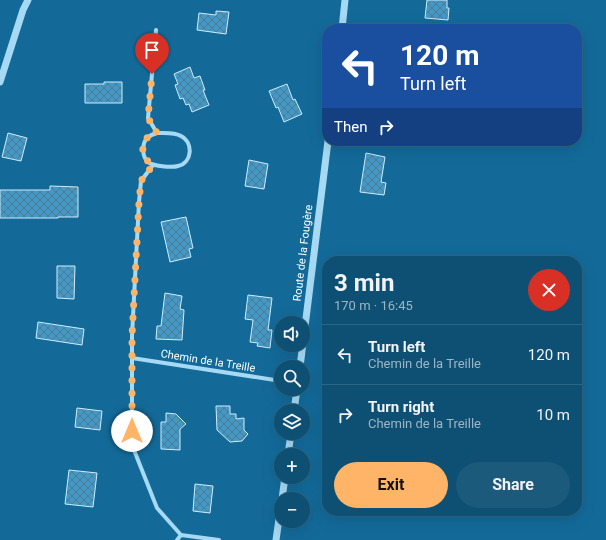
<!DOCTYPE html>
<meta charset="utf-8">
<style>
body{margin:0;font-family:Roboto,sans-serif;background:#1c5a7b;color:#f1f3f6;height:100vh;display:flex;flex-direction:column;font-size:15px;white-space:nowrap}
*{box-sizing:border-box;margin:0}
p{font-size:13px;color:#9bb5c4}
.icon{flex:none;width:22px;height:22px;fill:none;stroke:currentColor;stroke-width:2;stroke-linecap:round;stroke-linejoin:round}
.map{position:relative;flex:1;overflow:hidden}
.sheet{position:absolute;left:322px;top:256px;width:260px;height:260px;display:flex;flex-direction:column;background:#0e5073;border-radius:16px;box-shadow:0 4px 16px #0002,0 0 0 1px #2e6785}
.sheet>*{flex:none}
.top-card{position:absolute;left:322px;top:24px;width:260px;height:122px;border-radius:16px;box-shadow:0 4px 16px #0002,0 0 0 1px #2e6785;background:#1a4fa0;color:#fff;overflow:hidden}
.buttons{position:absolute;left:274px;top:316px;display:grid;gap:8px}
.buttons a{display:grid;place-items:center;width:36px;height:36px;border-radius:50%;background:#0e5073;box-shadow:0 4px 16px #0002,0 0 0 1px #2e6785;font-size:20px}
.pin{position:absolute;display:grid;place-items:center;width:34px;height:34px;color:#fff;margin:-41px -17px;border-radius:50% 50% 50% 0;rotate:-45deg;box-shadow:0 0 4px #0007}
.pin .icon{rotate:45deg}
.me{position:absolute;width:44px;margin:-22px;rotate:0deg;stroke-linejoin:round;filter:drop-shadow(0 0 3px #0008)}
.turn{display:flex;align-items:center;gap:14px;height:84px;padding:0 12px;font-size:18px}
.turn .icon{width:52px;height:52px;stroke-width:2.5}
.turn b{display:block;font-size:28px;line-height:34px}
.then{display:flex;align-items:center;height:38px;padding:0 12px;background:#0003;gap:8px;font-size:15px}
.round{display:grid;place-items:center;flex:none;width:42px;height:42px;border-radius:21px;background:#1c5a7b}
.overview{display:flex;align-items:center;justify-content:space-between;height:68px;padding:0 12px}
h1{font-size:24px;font-weight:700;line-height:30px}
.primary-button{display:flex;gap:8px;margin-top:auto;padding:8px 12px}
.primary-button a{flex:1;height:46px;border-radius:24px;background:#ffb468;color:#111;font-size:16px;font-weight:700;line-height:46px;text-align:center}
.primary-button a+a{background:#1c5a7b;color:#f1f3f6}
ul{padding:0;list-style:none}
li{display:flex;align-items:center;gap:12px;height:60px;padding:0 12px;border-top:1px solid #2e6785}
li div{flex:1}
li b{display:block;font-size:15px}
li em{font-style:normal}
.map>svg:first-child{display:block}
</style>
<div class="map">
<svg width="606" height="540" viewBox="0 0 606 540">
<defs>
<pattern id="building-cross-hatch" width="8" height="8" patternUnits="userSpaceOnUse"><rect width="8" height="8" fill="#4598c3"/><path d="M0 0l8 8M0 8l8-8" fill="none" stroke="#477d99"/></pattern>
</defs>
<rect width="100%" height="100%" fill="#136a99"/>
<!-- building -->
<path fill="url(#building-cross-hatch)" stroke="#ceedfd" d="M 427,0 L 447,0 L 447,8 L 449,8 L 448,20 L 425,18 Z
M 216,11 L 229,12 L 226,34 L 197,30 L 199,13 L 216,15 Z
M 190,67 L 194,78 L 200,76 L 205,90 L 203,90 L 209,105 L 192,112 L 189,104 L 186,105 L 183,98 L 180,99 L 175,85 L 178,84 L 174,74 Z
M 104,82 L 122,82 L 122,103 L 85,103 L 85,84 L 104,84 Z
M 287,84 L 293,100 L 295,99 L 302,114 L 284,122 L 278,107 L 276,108 L 269,91 Z
M 8,133 L 27,138 L 21,161 L 2,157 Z
M 366,153 L 385,157 L 381,182 L 386,183 L 384,195 L 360,192 Z
M 249,160 L 268,164 L 264,189 L 245,186 Z
M 50,186 L 78,187 L 78,217 L 58,217 L 58,218 L 0,218 L 0,190 L 50,190 Z
M 186,217 L 193,248 L 189,249 L 191,257 L 170,262 L 161,222 Z
M 57,266 L 75,266 L 74,299 L 57,298 Z
M 165,293 L 182,296 L 180,309 L 184,310 L 182,340 L 156,339 L 157,326 L 161,326 Z
M 248,295 L 272,298 L 268,330 L 272,330 L 270,348 L 257,346 L 258,343 L 250,342 L 253,320 L 245,319 Z
M 38,322 L 84,329 L 82,345 L 36,338 Z
M 216,406 L 230,406 L 230,414 L 236,414 L 236,419 L 244,418 L 244,430 L 248,434 L 242,441 L 230,442 L 217,430 Z
M 77,408 L 102,411 L 100,430 L 75,427 Z
M 166,413 L 176,414 L 186,424 L 180,429 L 180,450 L 161,449 L 161,422 L 166,422 Z
M 69,470 L 97,473 L 93,507 L 65,504 Z
M 195,484 L 213,486 L 210,513 L 193,511 Z"/>
<g fill="none" stroke-linecap="round" stroke-linejoin="round">
<!-- minor -->
<path stroke="#a6d9f3" stroke-width="4" d="M 156,30 L 148,118 L 157,133
M 157,133 C 164,133 175,132 181,136 C 194,143 192,163 178,166 C 172,168 152,166 148,162 C 142,157 142,145 146,139 C 149,136 153,134 157,133 Z
M 153,165 L 141,181 L 139,202 L 132,336 L 132,445 L 157,508 L 181,535
M 132,358 L 281,381
M 181,535 L 219,540
M 177,540 L 181,535"/>
<!-- tertiary -->
<path stroke="#a6d9f3" stroke-width="7" d="M 342,29 L 345,0
M 0,82 L 23,10 L 28,0
M 300,367 L 328,141
M 294,411 L 297,389
M 288,455 L 291,433
M 282,499 L 285,477
M 276,540 L 281,505"/>
</g>
<g fill="none" stroke-linecap="round" stroke-linejoin="round">
<!-- route -->
<path stroke="#ffb468" stroke-width="7" stroke-dasharray="0 12.6" d="M 132,431 L 132,336 L 139,202 L 141,181 L 153,165 C 144,160 140,149 145,140 C 148,136 153,134 157,133 L 148,118 L 152,74"/>
</g>
<g text-anchor="middle" dominant-baseline="central" stroke-width="3" stroke-linejoin="round" paint-order="stroke">
<!-- street labels -->
<g font-size="11" fill="#fff" stroke="#136a99">
<text transform="translate(303 253) rotate(-83)">Route de la Fougère</text>
<text transform="translate(208 361) rotate(9)">Chemin de la Treille</text>
</g>
</g>
</svg>
<div class="buttons">
<a><svg class="icon" aria-label="sound" viewBox="0 0 24 24"><path d="M4 9h4l5-4v14l-5-4H4zM17 9q2 3 0 6"/></svg></a>
<a><svg class="icon" aria-label="search" viewBox="0 0 24 24"><circle cx="10" cy="10" r="6"/><path d="M15 15l6 6"/></svg></a>
<a><svg class="icon" aria-label="layers" viewBox="0 0 24 24"><path d="M12 4l9 5-9 5-9-5zM3 14l9 5 9-5"/></svg></a>
<a>+</a>
<a>−</a>
</div>
<div class="pin" style="left:152px;top:74px;background:#d93025"><svg class="icon" aria-label="arrive" viewBox="0 0 24 24"><path d="M6 21V4h12l-3 4 3 4H6"/></svg></div>
<svg class="me" style="left:132px;top:431px" viewBox="-20 -20 40 40"><circle r="19" fill="#fff"/><path d="M0-13L10 11 0 6-10 11z" fill="#ffb468"/></svg>
<div class="top-card">
<div class="turn"><svg class="icon" aria-label="left" viewBox="0 0 24 24"><path d="M17 20v-9H6M10 6l-5 5 5 5"/></svg><div><b>120 m</b>Turn left</div></div>
<div class="then">Then<svg class="icon" aria-label="right" viewBox="0 0 24 24"><path d="M7 20v-9h11M14 6l5 5-5 5"/></svg></div>
</div>
<section class="sheet">
<div class="overview"><div><h1>3 min</h1><p>170 m · 16:45</p></div><a class="round" style="background:#d93025;color:#fff"><svg class="icon" aria-label="close" viewBox="0 0 24 24"><path d="M6 6l12 12M18 6L6 18"/></svg></a></div>
<ul>
<li><svg class="icon" aria-label="left" viewBox="0 0 24 24"><path d="M17 20v-9H6M10 6l-5 5 5 5"/></svg><div><b>Turn left</b><p>Chemin de la Treille</p></div><em>120 m</em></li>
<li><svg class="icon" aria-label="right" viewBox="0 0 24 24"><path d="M7 20v-9h11M14 6l5 5-5 5"/></svg><div><b>Turn right</b><p>Chemin de la Treille</p></div><em>10 m</em></li>
</ul>
<div class="primary-button"><a>Exit</a><a>Share</a></div>
</section>
</div>
